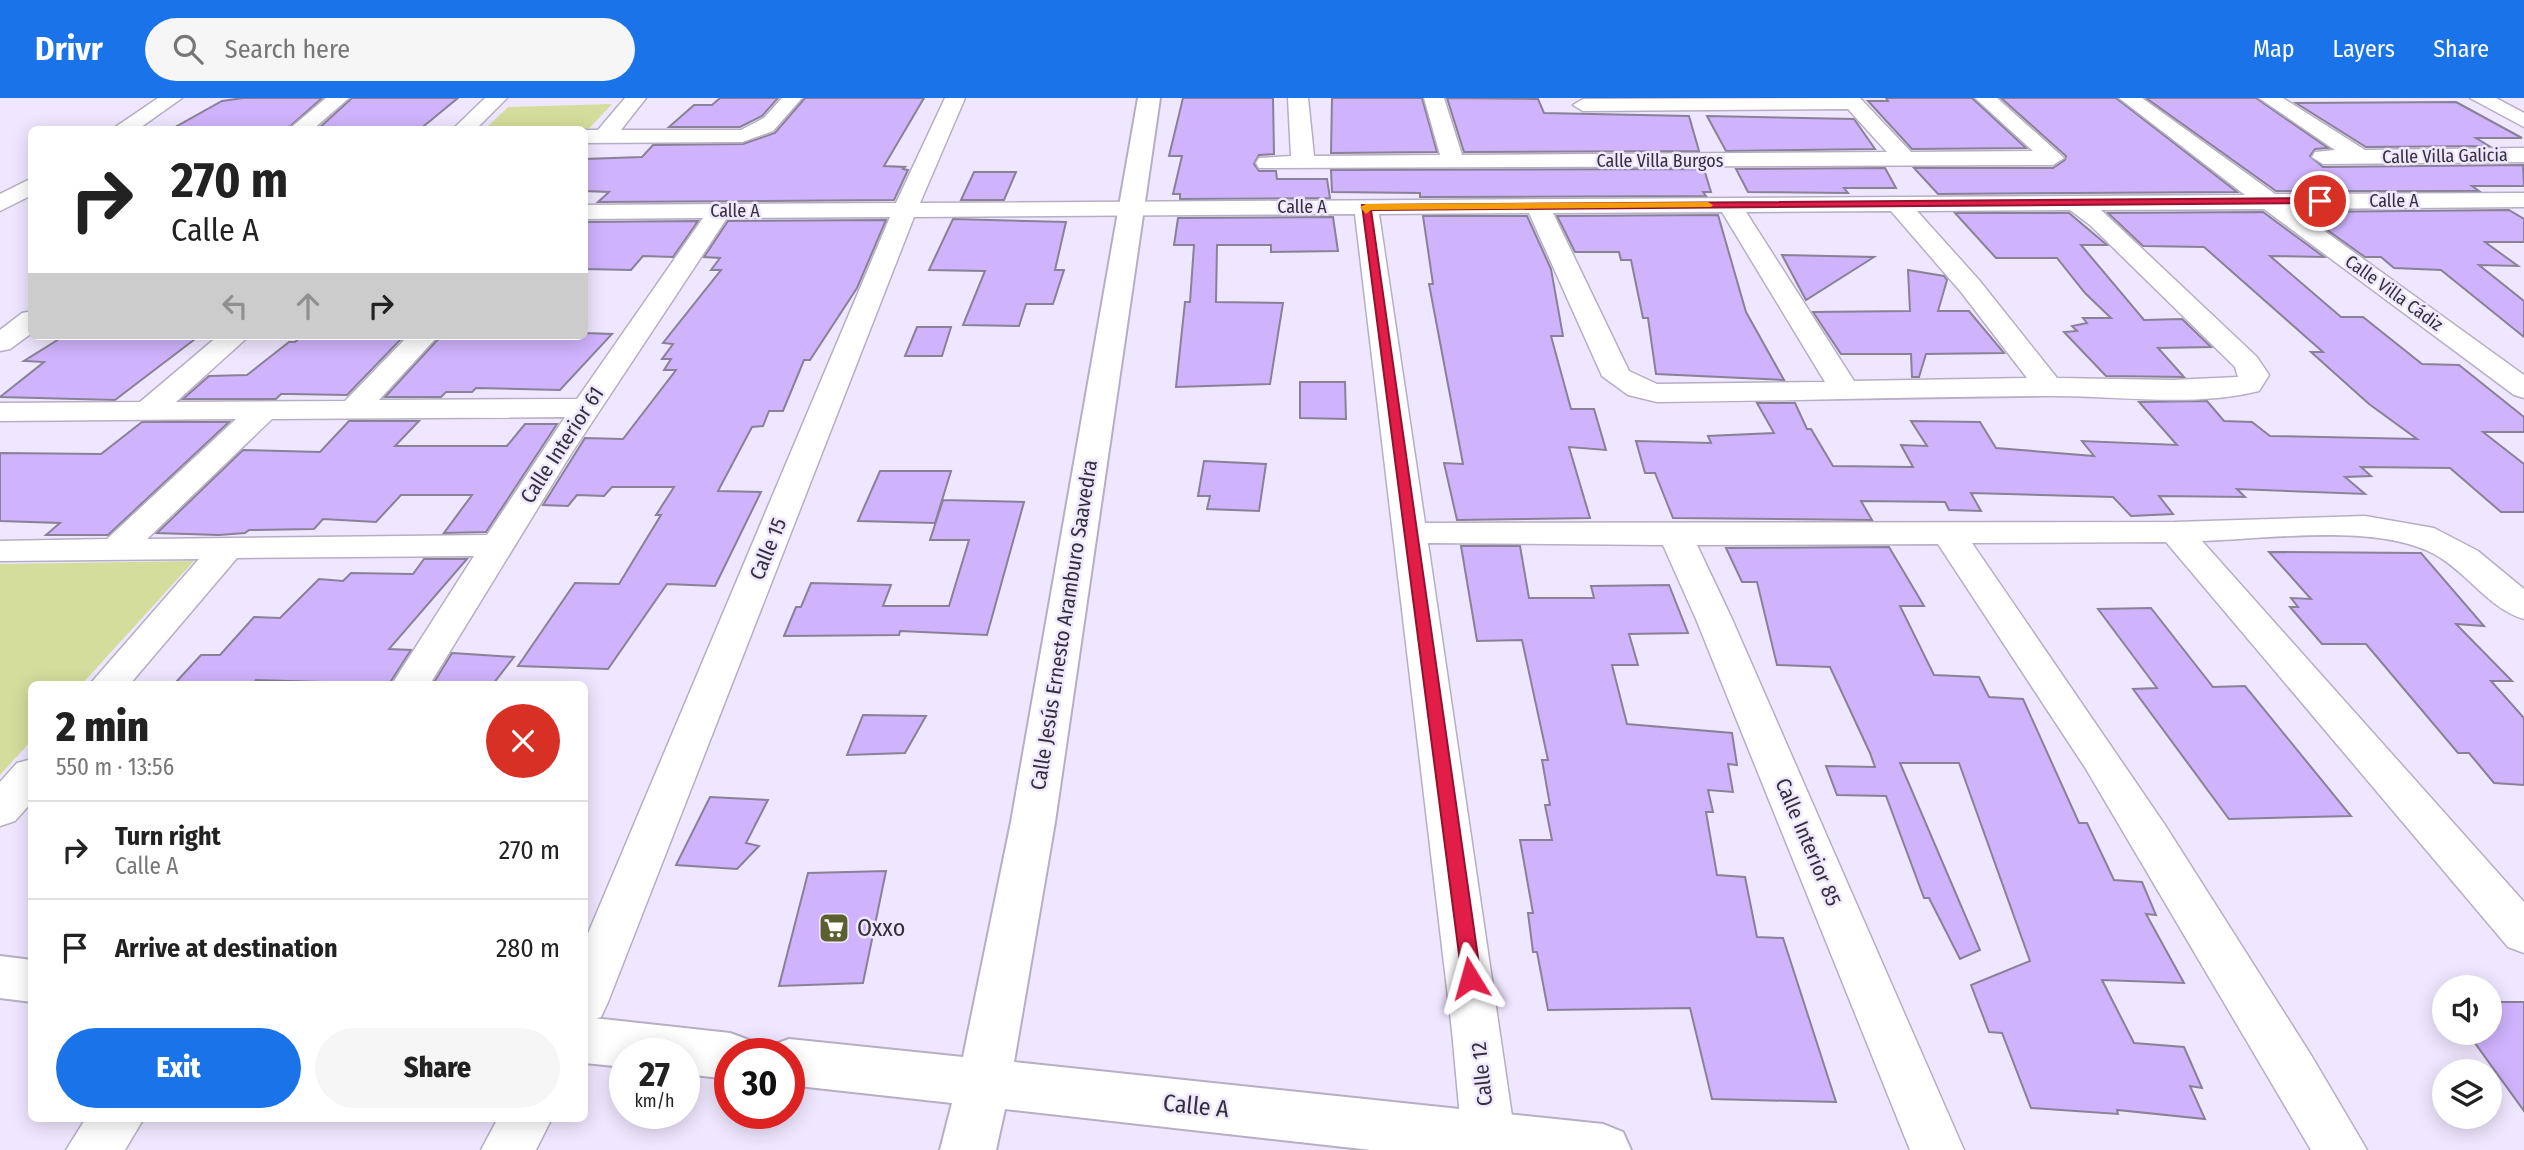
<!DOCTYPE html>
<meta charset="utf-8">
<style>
body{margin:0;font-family:"Fira Sans Condensed",sans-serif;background:#f6f6f6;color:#222;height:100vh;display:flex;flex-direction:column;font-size:26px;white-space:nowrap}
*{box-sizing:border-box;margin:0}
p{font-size:23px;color:#767676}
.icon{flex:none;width:38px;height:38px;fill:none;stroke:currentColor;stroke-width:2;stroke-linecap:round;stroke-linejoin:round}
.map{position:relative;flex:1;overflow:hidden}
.drawer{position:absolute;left:28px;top:583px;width:560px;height:441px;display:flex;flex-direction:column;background:#fff;border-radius:10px;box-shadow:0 4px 18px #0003}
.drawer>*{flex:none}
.top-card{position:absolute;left:28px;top:28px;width:560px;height:214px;border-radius:10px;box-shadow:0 4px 18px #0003;background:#fff;color:#222;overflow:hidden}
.controls{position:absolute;left:2432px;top:877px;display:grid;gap:14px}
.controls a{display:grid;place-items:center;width:70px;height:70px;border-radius:50%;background:#fff;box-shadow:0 4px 18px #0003;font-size:35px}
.speed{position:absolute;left:609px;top:940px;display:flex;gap:14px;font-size:35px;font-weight:700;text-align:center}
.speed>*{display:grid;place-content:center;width:91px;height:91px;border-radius:50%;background:#fff;box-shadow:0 4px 18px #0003;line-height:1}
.speed small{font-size:18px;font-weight:400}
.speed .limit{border:10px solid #d22;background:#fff;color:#111}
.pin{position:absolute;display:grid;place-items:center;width:60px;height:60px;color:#fff;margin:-30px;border:4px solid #fff;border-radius:50%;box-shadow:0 2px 7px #0007}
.me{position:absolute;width:77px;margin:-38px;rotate:352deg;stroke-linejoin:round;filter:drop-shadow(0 0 5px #0008)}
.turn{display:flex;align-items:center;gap:24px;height:147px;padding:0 28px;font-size:32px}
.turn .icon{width:91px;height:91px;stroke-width:2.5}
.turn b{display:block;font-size:49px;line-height:60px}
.lanes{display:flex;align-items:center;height:66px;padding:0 28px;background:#0003;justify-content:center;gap:35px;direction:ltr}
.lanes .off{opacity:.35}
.round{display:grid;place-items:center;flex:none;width:74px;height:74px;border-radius:37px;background:#f6f6f6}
.summary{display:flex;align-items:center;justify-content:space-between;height:119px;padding:0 28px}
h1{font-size:42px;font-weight:800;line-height:52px}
.cta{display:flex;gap:14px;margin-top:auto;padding:14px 28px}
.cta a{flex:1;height:80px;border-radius:42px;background:#1a73e8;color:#fff;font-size:28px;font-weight:800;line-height:80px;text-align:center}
.cta a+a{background:#f6f6f6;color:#222}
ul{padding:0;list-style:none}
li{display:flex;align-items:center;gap:21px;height:98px;padding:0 28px;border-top:2px solid #e0e0e0}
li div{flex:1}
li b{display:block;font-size:26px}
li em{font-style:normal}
header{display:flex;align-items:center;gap:42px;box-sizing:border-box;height:98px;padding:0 35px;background:#1a73e8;color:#fff}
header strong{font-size:33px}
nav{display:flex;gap:38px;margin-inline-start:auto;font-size:24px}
.search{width:490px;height:63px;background:#f6f6f6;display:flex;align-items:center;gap:18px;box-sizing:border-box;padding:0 24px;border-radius:38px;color:#767676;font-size:26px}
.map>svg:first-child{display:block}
</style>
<header>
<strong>Drivr</strong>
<div class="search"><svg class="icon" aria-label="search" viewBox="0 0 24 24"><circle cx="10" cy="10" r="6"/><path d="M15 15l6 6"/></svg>Search here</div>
<nav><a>Map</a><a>Layers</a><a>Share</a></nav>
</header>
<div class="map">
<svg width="2524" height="1052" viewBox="0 0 2524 1052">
<rect width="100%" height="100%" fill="#efe7ff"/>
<!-- green -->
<path fill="#d5dd9c" d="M 612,6 L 585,35 L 584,32 L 484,32 L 508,9 Z
M 194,463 L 82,586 L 32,586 L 31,643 L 0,677 L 0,466 Z"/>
<!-- building -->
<path fill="#cfb3fd" stroke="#898196" stroke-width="2" d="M 243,0 L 322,0 L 286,32 L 170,32 L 222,3 Z
M 352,0 L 458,0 L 419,32 L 317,32 Z
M 720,0 L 778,0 L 762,18 L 740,29 L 669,29 L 694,7 L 712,7 Z
M 805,0 L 924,0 L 884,68 L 905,69 L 903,71 L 908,72 L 894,102 L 598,104 L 609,94 L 584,93 L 584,61 L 642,59 L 653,47 L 743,46 L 775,35 Z
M 1183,0 L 1273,0 L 1274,56 L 1259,57 L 1254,66 L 1259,73 L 1276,73 L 1277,81 L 1327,81 L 1330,100 L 1180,101 L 1180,96 L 1173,96 L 1182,58 L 1169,58 Z
M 1332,0 L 1422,0 L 1437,54 L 1331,55 Z
M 1447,0 L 1538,1 L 1544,15 L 1689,18 L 1699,53 L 1464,54 Z
M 1886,0 L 1972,0 L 2026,50 L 1912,51 L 1868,3 L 1888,3 Z
M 2001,0 L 2116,0 L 2237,94 L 1938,96 L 1914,70 L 2053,70 L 2065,62 L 2066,58 Z
M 2146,0 L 2256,0 L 2328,50 L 2315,51 L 2310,58 L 2323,69 L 2523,67 L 2524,88 L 2472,88 L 2479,93 L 2276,93 Z
M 2456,4 L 2522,40 L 2476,40 L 2489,48 L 2366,49 L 2296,5 Z
M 1707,18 L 1854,21 L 1875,51 L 1726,53 Z
M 1885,70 L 1896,90 L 1844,90 L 1848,95 L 1748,94 L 1736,71 Z
M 1704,71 L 1711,94 L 1703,94 L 1706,98 L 1420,99 L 1420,95 L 1332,94 L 1331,72 Z
M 974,74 L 1016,74 L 1004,102 L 961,102 Z
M 2509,112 L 2524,121 L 2524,144 L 2485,144 L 2518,168 L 2479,167 L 2524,203 L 2524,239 L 2441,172 L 2394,170 L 2381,159 L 2365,159 L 2302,114 Z
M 2263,114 L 2324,159 L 2270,158 L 2341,219 L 2363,219 L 2422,266 L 2459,267 L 2524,319 L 2524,334 L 2483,334 L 2524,366 L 2524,414 L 2501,414 L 2450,370 L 2361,369 L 2371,378 L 2345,379 L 2365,396 L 2237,391 L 2245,399 L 2159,398 L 2173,416 L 2131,418 L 2113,399 L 1971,395 L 1981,413 L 1949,412 L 1945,404 L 1861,403 L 1872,422 L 1673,420 L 1655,375 L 1645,375 L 1636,343 L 1711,345 L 1708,338 L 1774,335 L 1757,305 L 1795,305 L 1807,331 L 1811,331 L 1833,368 L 1913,369 L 1901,347 L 1927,348 L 1911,323 L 1980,324 L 1996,350 L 2094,358 L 2082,343 L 2177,347 L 2139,304 L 2207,303 L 2224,323 L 2252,324 L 2270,338 L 2417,341 L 2369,306 L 2311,254 L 2323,254 L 2204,149 L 2143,148 L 2108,115 Z
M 1955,115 L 2069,115 L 2107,147 L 2081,147 L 2144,222 L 2182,221 L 2211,249 L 2158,250 L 2184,279 L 2106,278 L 2064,234 L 2077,233 L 2072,228 L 2087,225 L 2083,220 L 2111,220 L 2085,195 L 2057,160 L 1996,160 Z
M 1718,117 L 1746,214 L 1784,282 L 1656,276 L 1648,220 L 1643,220 L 1631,162 L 1621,162 L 1619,154 L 1575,154 L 1557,118 Z
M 1423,118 L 1527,118 L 1551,171 L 1563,238 L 1551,238 L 1571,311 L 1594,311 L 1606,352 L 1569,349 L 1590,420 L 1457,422 L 1444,365 L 1463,366 L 1429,186 L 1433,186 Z
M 1333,119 L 1338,153 L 1271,154 L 1271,147 L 1217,147 L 1216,204 L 1283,205 L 1270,286 L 1176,289 L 1185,204 L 1190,204 L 1194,147 L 1174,147 L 1178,120 Z
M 953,121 L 1066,124 L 1055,172 L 1064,172 L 1053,206 L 1026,206 L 1019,228 L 963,227 L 985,173 L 929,172 Z
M 886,122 L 857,190 L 810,262 L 804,262 L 783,313 L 769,313 L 763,328 L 752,329 L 718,393 L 761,394 L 715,488 L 667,486 L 608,571 L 518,568 L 575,485 L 619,486 L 661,417 L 656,417 L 674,389 L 612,389 L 604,398 L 577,397 L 568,408 L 543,407 L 585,340 L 623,341 L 676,272 L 664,272 L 671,261 L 662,261 L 673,246 L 663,245 L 721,172 L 711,172 L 720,160 L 704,159 L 728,123 Z
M 698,123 L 673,159 L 643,158 L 631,172 L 584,171 L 584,124 Z
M 1782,157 L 1874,159 L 1806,202 Z
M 1908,172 L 1944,178 L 1947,182 L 1938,213 L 1969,213 L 2004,255 L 1926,256 L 1919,279 L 1912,279 L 1911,256 L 1841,256 L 1813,214 L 1910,213 Z
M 917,229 L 951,229 L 942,258 L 905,258 Z
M 584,235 L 612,236 L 560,292 L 476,290 L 472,294 L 446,294 L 441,299 L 385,299 L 441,238 L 584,238 Z
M 64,238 L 199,238 L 115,302 L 0,299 L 44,264 L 24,263 Z
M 302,238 L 404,238 L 347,297 L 290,296 L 281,296 L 276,301 L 183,301 L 209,278 L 247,277 L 289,244 L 295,244 Z
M 1300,284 L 1345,284 L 1346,321 L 1300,320 Z
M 349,323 L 419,323 L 395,348 L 507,348 L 525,326 L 557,326 L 486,434 L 444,435 L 472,397 L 401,397 L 376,424 L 323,421 L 314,431 L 249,432 L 245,435 L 219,437 L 157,435 L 243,352 L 320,354 Z
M 142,324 L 229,324 L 108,437 L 46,437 L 60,425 L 0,423 L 0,355 L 101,356 Z
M 1204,363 L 1266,366 L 1259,413 L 1207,411 L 1210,398 L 1198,398 Z
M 880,373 L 951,373 L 935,425 L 858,423 Z
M 943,402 L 1024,404 L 987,537 L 900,533 L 899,537 L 784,538 L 796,509 L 801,509 L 811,485 L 891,487 L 883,508 L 949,508 L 969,442 L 930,442 Z
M 1461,448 L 1520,448 L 1529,500 L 1594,500 L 1591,488 L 1669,487 L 1688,535 L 1629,536 L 1638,567 L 1612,567 L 1627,626 L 1732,635 L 1737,667 L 1728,666 L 1733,694 L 1708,692 L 1713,714 L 1706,714 L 1717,777 L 1745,779 L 1757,839 L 1783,840 L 1836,1004 L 1712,1001 L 1690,910 L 1548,912 L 1537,854 L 1533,854 L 1528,815 L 1533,815 L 1520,742 L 1552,742 L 1545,707 L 1550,707 L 1542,662 L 1548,662 L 1522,542 L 1477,543 Z
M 1889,449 L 1924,508 L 1900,508 L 1934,577 L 1979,579 L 1989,599 L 2023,601 L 2079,725 L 2087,725 L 2114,782 L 2142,784 L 2156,817 L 2146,816 L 2184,885 L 2102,882 L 2134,945 L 2184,949 L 2202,990 L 2190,988 L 2205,1021 L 2117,1012 L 2118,1016 L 2031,1010 L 2002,935 L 1989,934 L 1971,887 L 2030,863 L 1959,665 L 1900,665 L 1980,852 L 1960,861 L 1929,800 L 1924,800 L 1886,698 L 1837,697 L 1826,668 L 1875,669 L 1870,655 L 1830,569 L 1777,567 L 1757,484 L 1742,484 L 1726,450 Z
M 2269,454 L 2421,455 L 2484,528 L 2456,526 L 2512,583 L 2491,583 L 2524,620 L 2524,687 L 2494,685 L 2469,655 L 2458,655 L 2366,546 L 2322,546 L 2290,509 L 2298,509 L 2291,500 L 2311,501 Z
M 424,461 L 467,461 L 389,551 L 411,552 L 389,586 L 256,582 L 253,586 L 176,584 L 201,557 L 220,557 L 254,519 L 280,520 L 319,481 L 343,483 L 351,475 L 413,476 Z
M 2151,510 L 2213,589 L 2245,588 L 2351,718 L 2229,721 L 2133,591 L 2157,590 L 2098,511 Z
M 452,555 L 514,559 L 493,586 L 433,586 Z
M 863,617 L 926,618 L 905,655 L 847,657 Z
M 710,699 L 768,702 L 746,745 L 759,748 L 737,771 L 676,767 Z
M 886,773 L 863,885 L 779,888 L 808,775 Z
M 2490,904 L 2524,904 L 2524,1013 L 2467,934 L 2490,934 Z"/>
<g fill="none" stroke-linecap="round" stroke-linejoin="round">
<!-- street casing -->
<g stroke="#b6aec4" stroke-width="3">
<path id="street" d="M 158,0 L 182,0 L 137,32 L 111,32 Z
M 326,0 L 349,0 L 312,32 L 288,32 Z
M 485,0 L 507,0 L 475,32 L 452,32 Z
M 625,0 L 646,0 L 621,32 L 741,32 L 764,20 L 782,0 L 802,0 L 773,33 L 742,44 L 584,45 L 584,32 L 598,32 Z
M 945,0 L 965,0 L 920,105 L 2245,97 L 2119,0 L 2142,0 L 2275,96 L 2524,95 L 2524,109 L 2294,111 L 2524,277 L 2524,300 L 2514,297 L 2264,111 L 2101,112 L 2257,259 L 2269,277 L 2259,293 C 2192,310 2115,297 2046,298 C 1916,299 1787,303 1657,304 L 1628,297 L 1602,278 L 1529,115 L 1379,116 L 1425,425 L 2175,424 L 2365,418 L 2434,430 L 2478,453 L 2524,491 L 2524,521 C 2490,512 2466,473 2434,456 C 2376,425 2268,441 2202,443 L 2524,804 L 2524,855 L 2508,849 L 2166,444 L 1972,445 L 2165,727 L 2311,957 L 2367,1052 L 2311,1052 L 2086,671 L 1938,446 L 1697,447 L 1732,521 L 1964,1052 L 1910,1052 L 1696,521 L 1663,447 L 1428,445 L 1517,1052 L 1463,1052 L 1452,933 L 1355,116 L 914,119 L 608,904 L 601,919 L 584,924 L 584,845 L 890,119 L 727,120 L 571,356 L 430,586 L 392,586 L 474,458 L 237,460 L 130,586 L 90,586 L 199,461 L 0,463 L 0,443 L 107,441 L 236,321 L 0,323 L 0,305 L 140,304 L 218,238 L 249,238 L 176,304 L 345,303 L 408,238 L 438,238 L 379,302 L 577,301 L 703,120 L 584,121 L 584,107 L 896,105 ZM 2070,112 L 2090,127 L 2235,269 L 2238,279 L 2173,282 L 2057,280 L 1979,182 L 1917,113 ZM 1891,113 L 1961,194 L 2027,280 L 1854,283 L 1746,114 ZM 1722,114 L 1825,284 L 1657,286 L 1629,273 L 1553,115 ZM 565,319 L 487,437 L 147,441 L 272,321 Z
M 1288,0 L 1308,0 L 1314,58 L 1440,57 L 1424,0 L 1444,0 L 1462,57 L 1887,54 L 1848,11 L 1583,13 L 1573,7 L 1583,1 L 1860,0 L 1911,54 L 2033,53 L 1975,0 L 1997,0 L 2064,60 L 2053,67 L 1259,70 L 1256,65 L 1259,60 L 1291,58 Z
M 2259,0 L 2283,0 L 2365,52 L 2524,50 L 2524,64 L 2323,66 L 2312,59 L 2315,54 L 2335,52 Z
M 2470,0 L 2496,0 L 2524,15 L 2524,29 Z
M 32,80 L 32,97 L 0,113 L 0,96 Z
M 32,213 L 32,235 L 10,251 L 0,253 L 0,232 L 22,215 Z
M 32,661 L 32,704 L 15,723 L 0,728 L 0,684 L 17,665 Z
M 86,1020 L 144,1020 L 125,1052 L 66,1052 Z
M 498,1020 L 552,1020 L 536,1052 L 481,1052 Z"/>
</g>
<!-- secondary casing -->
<g stroke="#b6aec4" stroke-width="4">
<path id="secondary" d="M 1138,0 L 1160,0 L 1055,724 L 1014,964 L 1603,1026 L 1623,1034 L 1631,1052 L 1371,1052 L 1005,1011 L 996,1052 L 940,1052 L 952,1005 L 789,987 L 789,956 L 767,956 L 770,948 L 789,941 L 963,959 L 1011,724 Z
M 0,858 L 32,862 L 32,904 L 0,900 Z
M 584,919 L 730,935 L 749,942 L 755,956 L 730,956 L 730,981 L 684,976 L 684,956 L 625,956 L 625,969 L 584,965 Z"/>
</g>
<!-- street -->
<use href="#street" fill="#fff" fill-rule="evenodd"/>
<!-- secondary -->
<use href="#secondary" fill="#fff" fill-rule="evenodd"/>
</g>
<!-- route -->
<path fill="#e11d48" stroke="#92132f" stroke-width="2" d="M 2320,100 L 2325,103 L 2324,105 L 1371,112 L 1481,880 L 1478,887 L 1470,889 L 1463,887 L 1362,107 Z"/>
<!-- slow -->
<path fill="#f59e0b" d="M 1708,104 L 1713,107 L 1711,109 L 1371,112 L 1366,116 L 1360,109 L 1366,106 Z"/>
<!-- icons -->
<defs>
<g id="supermarket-square" transform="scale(1.575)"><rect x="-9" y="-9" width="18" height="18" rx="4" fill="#5b602e" stroke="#efe7ff"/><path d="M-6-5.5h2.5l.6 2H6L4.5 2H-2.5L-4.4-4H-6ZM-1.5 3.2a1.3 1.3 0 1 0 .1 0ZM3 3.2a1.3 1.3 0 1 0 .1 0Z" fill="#fff"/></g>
</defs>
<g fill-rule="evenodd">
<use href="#supermarket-square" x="834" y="830"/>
</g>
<g text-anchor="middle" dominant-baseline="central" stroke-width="5" stroke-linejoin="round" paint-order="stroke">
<!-- far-street labels -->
<g font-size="18" fill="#333039" stroke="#efe7ff">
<text transform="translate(2445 58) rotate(-1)">Calle Villa Galicia</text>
<text x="1660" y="63">Calle Villa Burgos</text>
<text x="2394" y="103">Calle A</text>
<text x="1302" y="109">Calle A</text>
<text x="735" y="113">Calle A</text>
<text transform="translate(2394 195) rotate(36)">Calle Villa Cádiz</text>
</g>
<!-- street labels -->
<g font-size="21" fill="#333039" stroke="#efe7ff">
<text transform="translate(562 347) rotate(-57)">Calle Interior 61</text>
<text transform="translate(768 451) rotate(-68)">Calle 15</text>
<text transform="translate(1064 527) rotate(-81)">Calle Jesús Ernesto Aramburo Saavedra</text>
<text transform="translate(1808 744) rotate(67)">Calle Interior 85</text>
<text transform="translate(1482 976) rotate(-96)">Calle 12</text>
</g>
<!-- near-poi labels -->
<g font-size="24" fill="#333039" stroke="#efe7ff" text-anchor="start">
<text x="857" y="830">Oxxo</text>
</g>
<!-- near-street labels -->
<g font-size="24" fill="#333039" stroke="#efe7ff">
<text transform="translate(1196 1008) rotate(6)">Calle A</text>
</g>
</g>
</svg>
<div class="controls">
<a><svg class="icon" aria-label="sound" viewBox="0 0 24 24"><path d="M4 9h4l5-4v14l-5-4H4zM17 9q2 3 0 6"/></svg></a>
<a><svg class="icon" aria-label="layers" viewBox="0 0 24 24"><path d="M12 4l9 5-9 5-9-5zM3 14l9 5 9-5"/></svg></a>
</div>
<div class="speed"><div>27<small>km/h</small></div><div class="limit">30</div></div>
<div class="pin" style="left:2320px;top:103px;background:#d93025"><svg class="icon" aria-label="arrive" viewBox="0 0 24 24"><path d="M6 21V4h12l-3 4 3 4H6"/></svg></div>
<svg class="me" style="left:1470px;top:880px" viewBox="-20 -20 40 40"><path d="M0-17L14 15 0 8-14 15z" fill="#e11d48" stroke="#fff" stroke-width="4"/></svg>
<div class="top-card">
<div class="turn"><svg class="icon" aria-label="right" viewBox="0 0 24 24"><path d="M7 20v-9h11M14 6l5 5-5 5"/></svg><div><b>270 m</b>Calle A</div></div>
<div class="lanes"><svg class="icon off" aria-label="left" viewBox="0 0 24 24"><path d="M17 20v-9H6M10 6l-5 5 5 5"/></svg><svg class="icon off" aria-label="ahead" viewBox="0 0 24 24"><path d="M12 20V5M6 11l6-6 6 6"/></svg><svg class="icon" aria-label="right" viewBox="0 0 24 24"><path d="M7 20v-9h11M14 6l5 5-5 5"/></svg></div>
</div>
<section class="drawer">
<div class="summary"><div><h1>2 min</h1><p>550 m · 13:56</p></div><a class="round" style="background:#d93025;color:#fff"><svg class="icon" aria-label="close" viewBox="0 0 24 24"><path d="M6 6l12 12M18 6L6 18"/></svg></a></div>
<ul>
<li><svg class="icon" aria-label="right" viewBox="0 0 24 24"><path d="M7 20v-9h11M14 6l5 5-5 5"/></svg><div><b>Turn right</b><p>Calle A</p></div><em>270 m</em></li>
<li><svg class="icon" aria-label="arrive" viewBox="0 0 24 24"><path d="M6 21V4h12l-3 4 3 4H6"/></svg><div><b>Arrive at destination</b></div><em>280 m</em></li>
</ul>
<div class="cta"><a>Exit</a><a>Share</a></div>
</section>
</div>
